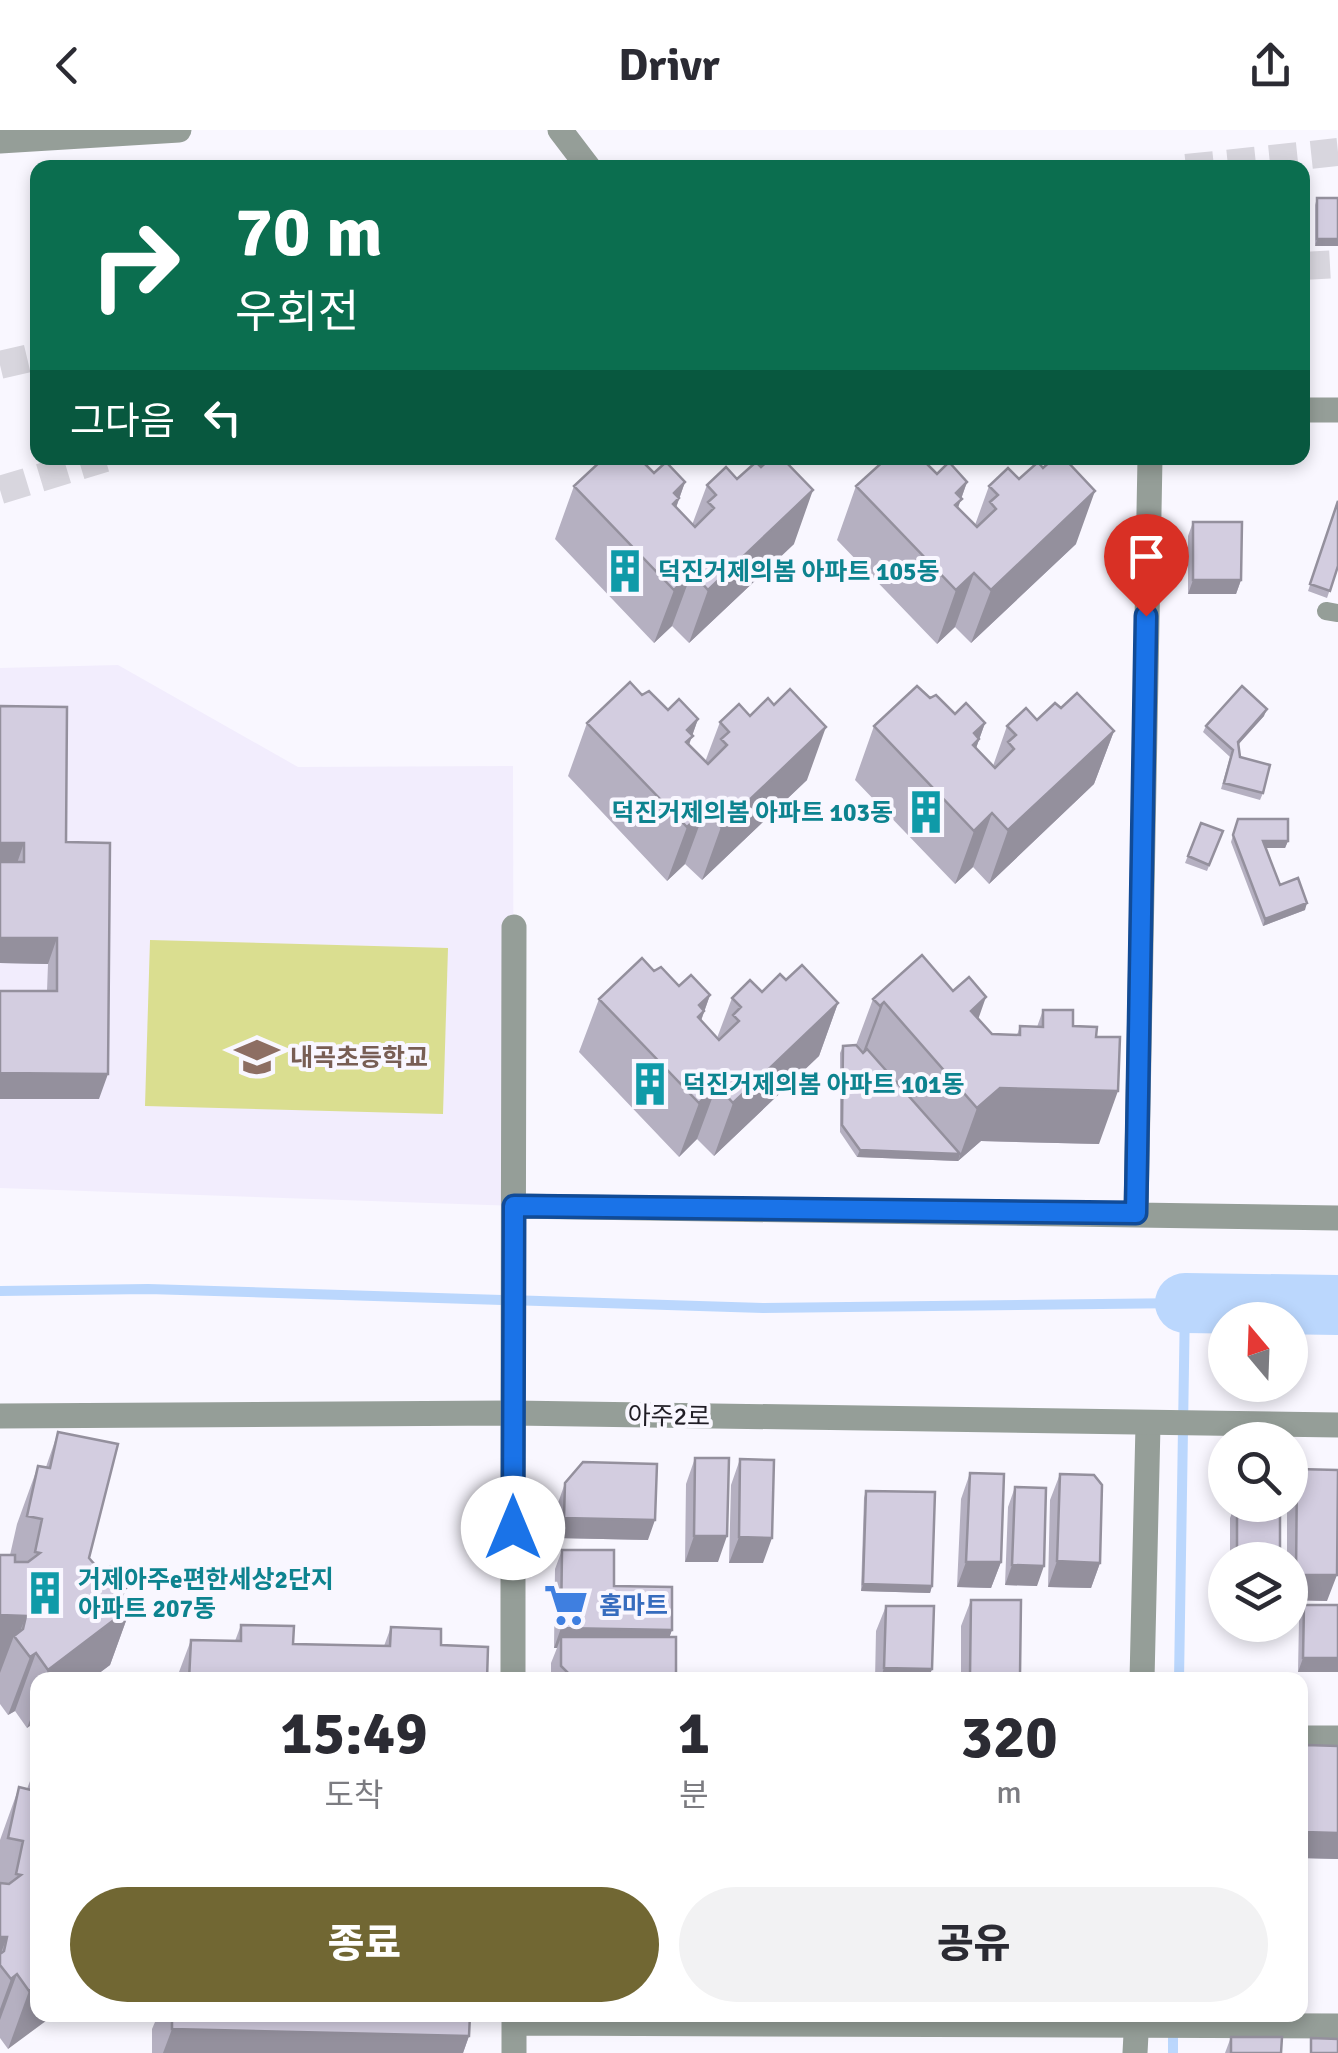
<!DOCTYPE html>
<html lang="ko">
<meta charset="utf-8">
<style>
body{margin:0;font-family:Signika,"Noto Sans KR",sans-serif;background:#f2f2f3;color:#2b2b33;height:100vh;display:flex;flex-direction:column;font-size:38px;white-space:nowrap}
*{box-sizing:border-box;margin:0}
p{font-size:32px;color:#7c7c81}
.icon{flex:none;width:55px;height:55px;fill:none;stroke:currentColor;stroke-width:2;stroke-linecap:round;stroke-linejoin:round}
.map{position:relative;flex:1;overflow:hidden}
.details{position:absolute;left:30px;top:1542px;width:1278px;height:350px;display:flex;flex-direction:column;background:#fff;border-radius:20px;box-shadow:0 5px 15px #0003}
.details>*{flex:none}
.guide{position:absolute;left:30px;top:30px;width:1280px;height:305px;border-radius:20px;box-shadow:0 5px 15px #0003;background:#0b6e4f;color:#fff;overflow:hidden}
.needle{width:65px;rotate:341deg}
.buttons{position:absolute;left:1208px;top:1172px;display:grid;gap:20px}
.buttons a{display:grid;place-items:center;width:100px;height:100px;border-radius:50%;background:#fff;box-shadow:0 5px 15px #0003;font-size:50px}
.pin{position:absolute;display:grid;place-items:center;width:85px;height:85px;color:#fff;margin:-102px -42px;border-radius:50% 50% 50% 0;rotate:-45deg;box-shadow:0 0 10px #0007}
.pin .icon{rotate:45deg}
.me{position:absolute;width:110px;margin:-55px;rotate:0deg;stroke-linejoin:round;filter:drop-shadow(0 0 8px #0008)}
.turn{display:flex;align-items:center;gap:35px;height:210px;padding:0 40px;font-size:45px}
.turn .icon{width:130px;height:130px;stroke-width:2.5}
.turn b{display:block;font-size:70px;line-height:85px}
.then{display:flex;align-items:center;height:95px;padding:0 40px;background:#0003;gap:20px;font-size:38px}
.eta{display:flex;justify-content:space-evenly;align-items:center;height:170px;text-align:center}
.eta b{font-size:60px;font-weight:800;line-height:70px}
.primary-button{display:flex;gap:20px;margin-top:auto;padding:20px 40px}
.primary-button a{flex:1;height:115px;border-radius:60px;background:#716733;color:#fff;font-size:40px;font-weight:800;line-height:115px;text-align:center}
.primary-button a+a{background:#f2f2f3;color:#2b2b33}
header{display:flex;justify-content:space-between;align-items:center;height:130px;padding:0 40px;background:#fff;font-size:45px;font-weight:800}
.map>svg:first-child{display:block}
</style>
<header><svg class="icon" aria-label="back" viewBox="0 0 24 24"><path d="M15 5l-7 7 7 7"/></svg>Drivr<svg class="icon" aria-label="share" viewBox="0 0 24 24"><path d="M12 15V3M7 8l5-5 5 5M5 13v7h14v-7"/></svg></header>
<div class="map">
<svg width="1338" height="1923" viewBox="0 0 1338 1923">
<rect width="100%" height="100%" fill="#f9f7ff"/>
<!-- built -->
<path fill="#f2edfd" d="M 118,535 L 298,637 L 513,636 L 514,1076 L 0,1058 L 0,538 Z"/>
<!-- green -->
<path fill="#dade90" d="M 150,810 L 448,818 L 443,984 L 145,976 Z"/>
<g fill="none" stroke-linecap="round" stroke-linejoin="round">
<!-- stream -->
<path stroke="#bbd7fd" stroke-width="10" d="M 0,1161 L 148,1159 L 763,1178 L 1185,1173 L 1179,1550
M 1173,1923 L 1173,1894"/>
<!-- river -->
<path stroke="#bbd7fd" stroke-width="60" d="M 1185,1173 L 1338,1175"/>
<!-- trunk-tunnel -->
<path stroke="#d8d6de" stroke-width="28" stroke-dasharray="28 14" stroke-linecap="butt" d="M 1186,38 L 1338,22
M 1302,136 L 1338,134
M 0,235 L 38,226
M 0,360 L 105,328"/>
<!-- service -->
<path stroke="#959e98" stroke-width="18" d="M 1326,481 L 1338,483"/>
<!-- minor -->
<path stroke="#959e98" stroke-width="25" d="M 560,0 L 589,38
M 0,11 L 179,0
M 1302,280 L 1338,280
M 514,1076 L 1338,1088
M 1136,1083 L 1150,328
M 513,1283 L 514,797
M 1142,1550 L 1148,1295
M 1300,1608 L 1338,1608
M 1135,1923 L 1137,1885"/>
<!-- tertiary -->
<path stroke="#959e98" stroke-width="25" d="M 0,1286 L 513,1283 L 1338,1295
M 513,1550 L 513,1283
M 514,1893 L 1338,1896
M 514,1923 L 514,1885"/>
</g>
<!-- wall -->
<path fill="#b5b0c1" d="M 1317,68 L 1338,68 L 1315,116 L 1315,75 Z
M 654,343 L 685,352 L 676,378 L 692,395 L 707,355 L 794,414 L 689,513 L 672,496 L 654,513 L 555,409 L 574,356 Z
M 937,344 L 967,352 L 958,378 L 975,395 L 989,356 L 1076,414 L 971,513 L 955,497 L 937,514 L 837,410 L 856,356 Z
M 1338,370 L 1338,436 L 1327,468 L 1308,461 Z
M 1193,392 L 1241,450 L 1236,464 L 1188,464 L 1188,406 Z
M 642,565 L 668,580 L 698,589 L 689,615 L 705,632 L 720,592 L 807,650 L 702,750 L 685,734 L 667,751 L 568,646 L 587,593 Z
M 930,568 L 955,584 L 985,593 L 976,618 L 993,636 L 1007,596 L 1037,590 L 1061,578 L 1114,601 L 1094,654 L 989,754 L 973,737 L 955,754 L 855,650 L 874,596 Z
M 0,576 L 66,712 L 99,969 L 47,861 L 48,834 L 0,833 Z
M 1264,586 L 1238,615 L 1240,627 L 1263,663 L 1260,670 L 1221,659 L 1230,627 L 1203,602 L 1206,596 Z
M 1238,689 L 1288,711 L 1285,718 L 1266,718 L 1280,755 L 1305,780 L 1263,796 L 1231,712 Z
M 1201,693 L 1223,701 L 1207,741 L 1185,733 Z
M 786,850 L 838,873 L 819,926 L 714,1026 L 697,1009 L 679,1027 L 579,922 L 599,869 L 679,856 L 710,865 L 701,891 L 717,908 L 732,868 L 762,862 Z
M 873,869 L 978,889 L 992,904 L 1017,905 L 1020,896 L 1037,897 L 1043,880 L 1096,907 L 1099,1014 L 981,1011 L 958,1031 L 857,1027 L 840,1002 L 840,923 L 843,916 L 856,915 Z
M 58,1302 L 89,1428 L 102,1443 L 126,1458 L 123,1467 L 131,1477 L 110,1535 L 90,1550 L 38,1550 L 38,1590 L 27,1598 L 15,1581 L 8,1585 L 0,1574 L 0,1425 L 10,1425 L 17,1394 L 38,1336 L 46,1337 Z
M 695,1328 L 718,1432 L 685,1432 L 686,1354 Z
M 740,1329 L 763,1433 L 729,1433 L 731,1355 Z
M 1297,1339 L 1327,1471 L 1290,1470 L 1290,1430 L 1287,1430 L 1287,1375 L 1290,1375 L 1290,1358 Z
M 970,1343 L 1001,1432 L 991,1458 L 957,1457 L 961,1369 Z
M 1060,1344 L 1100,1433 L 1091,1458 L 1048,1457 L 1050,1370 Z
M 565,1353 L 648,1410 L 557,1408 L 558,1373 Z
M 1015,1357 L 1037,1456 L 1005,1455 L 1008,1377 Z
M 866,1361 L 932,1456 L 930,1463 L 861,1461 L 864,1368 Z
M 1235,1375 L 1280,1375 L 1280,1430 L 1230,1430 L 1230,1388 Z
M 562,1420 L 672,1500 L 669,1507 L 675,1550 L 551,1550 L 551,1533 L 557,1518 L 554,1518 L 555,1439 Z
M 971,1470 L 1018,1550 L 961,1550 L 961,1496 Z
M 1304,1475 L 1338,1475 L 1338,1542 L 1298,1542 L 1299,1489 Z
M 886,1476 L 932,1539 L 928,1550 L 875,1550 L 876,1501 Z
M 241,1495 L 293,1514 L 384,1516 L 391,1497 L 441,1515 L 487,1550 L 176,1550 L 191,1510 L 235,1511 Z
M 1306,1615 L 1338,1729 L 1300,1728 L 1300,1632 Z
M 38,1630 L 38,1885 L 8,1919 L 0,1908 L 0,1710 L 19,1657 L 27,1659 Z
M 158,1885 L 470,1885 L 469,1906 L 463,1923 L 152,1923 L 152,1899 Z
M 1231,1907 L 1281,1923 L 1225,1923 Z"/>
<!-- shaded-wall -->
<path fill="#94909d" d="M 1317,109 L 1338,109 L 1338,116 L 1315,116 Z
M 685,352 L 660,422 L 674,363 Z
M 967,352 L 942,422 L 956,363 Z
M 813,360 L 794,414 L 689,513 L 708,460 Z
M 1095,361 L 1076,414 L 971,513 L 991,460 Z
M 692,442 L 672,496 L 654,513 L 674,460 Z
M 974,443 L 955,497 L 937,514 L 956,460 Z
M 1193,450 L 1241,450 L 1236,464 L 1188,464 Z
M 1267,579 L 1264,586 L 1235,618 L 1238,612 Z
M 698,589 L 673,659 L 687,600 Z
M 985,593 L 960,663 L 974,603 Z
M 826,597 L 807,650 L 702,750 L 721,697 Z
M 1114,601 L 1094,654 L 989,754 L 1008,700 Z
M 705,680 L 685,734 L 667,751 L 687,697 Z
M 992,683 L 973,737 L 955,754 L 974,701 Z
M 1263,711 L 1288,711 L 1285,718 L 1261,718 Z
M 0,713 L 24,713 L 15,739 L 0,739 Z
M 1307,773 L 1305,780 L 1263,796 L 1265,789 Z
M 0,808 L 57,808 L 48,834 L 0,833 Z
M 710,865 L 685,935 L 699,875 Z
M 986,867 L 967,921 L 971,881 Z
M 884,872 L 864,926 L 860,930 L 880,876 Z
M 838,873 L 819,926 L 714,1026 L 733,973 Z
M 0,943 L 108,944 L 99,969 L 0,969 Z
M 717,955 L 697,1009 L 679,1027 L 699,973 Z
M 1000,958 L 1118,961 L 1099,1014 L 981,1011 L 958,1031 L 977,978 Z
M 860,1020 L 960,1024 L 958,1031 L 857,1027 Z
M 564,1388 L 655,1390 L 648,1410 L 557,1408 Z
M 694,1406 L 727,1406 L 718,1432 L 685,1432 Z
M 739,1407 L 772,1408 L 763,1433 L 729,1433 Z
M 1057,1431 L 1100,1433 L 1091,1458 L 1048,1457 Z
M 966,1432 L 1001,1432 L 991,1458 L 957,1457 Z
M 1012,1435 L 1044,1436 L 1037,1456 L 1005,1455 Z
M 1296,1445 L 1337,1445 L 1327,1471 L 1290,1470 L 1290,1460 Z
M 863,1454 L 932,1456 L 930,1463 L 861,1461 Z
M 126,1458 L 115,1490 L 131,1477 L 110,1535 L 90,1550 L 44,1550 L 48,1540 L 119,1462 Z
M 0,1485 L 26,1486 L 17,1510 L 14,1506 L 0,1543 Z
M 561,1498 L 672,1500 L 665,1520 L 561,1507 L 557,1518 L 554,1518 Z
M 36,1523 L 15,1581 L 8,1585 L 30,1527 Z
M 1303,1528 L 1338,1528 L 1338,1542 L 1298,1542 Z
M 884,1538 L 932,1539 L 928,1550 L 880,1550 Z
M 970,1545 L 1020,1545 L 1018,1550 L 968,1550 Z
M 573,1548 L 676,1548 L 675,1550 L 572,1550 Z
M 38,1569 L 38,1590 L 27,1598 Z
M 1304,1702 L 1338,1703 L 1338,1729 L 1300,1728 L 1300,1712 Z
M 0,1807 L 7,1807 L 0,1826 Z
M 17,1844 L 0,1890 L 0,1879 L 11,1849 Z
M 38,1855 L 38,1885 L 54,1885 L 8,1919 L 29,1861 Z
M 172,1899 L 469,1906 L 463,1923 L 163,1923 Z"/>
<!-- building -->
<path fill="#d3cde0" stroke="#94909d" stroke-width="2.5" d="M 1317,68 L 1338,68 L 1338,109 L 1317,109 Z
M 604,328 L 639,328 L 654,343 L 666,332 L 685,352 L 674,363 L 679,368 L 673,374 L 695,397 L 714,378 L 708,372 L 716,365 L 707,355 L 726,337 L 737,349 L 756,332 L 761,337 L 771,328 L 782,328 L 813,360 L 708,460 L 692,442 L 674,460 L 574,356 Z
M 887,328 L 921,328 L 937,344 L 949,332 L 967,352 L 956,363 L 962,369 L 955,375 L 977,397 L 996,379 L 990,372 L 998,365 L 989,356 L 1008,338 L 1019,349 L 1038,332 L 1043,338 L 1054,328 L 1064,328 L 1095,361 L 991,460 L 974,443 L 956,460 L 856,356 Z
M 1338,371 L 1338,436 L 1330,461 L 1310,454 Z
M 1193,392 L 1242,392 L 1241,450 L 1193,450 Z
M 630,552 L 642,565 L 649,561 L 668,580 L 679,569 L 698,589 L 687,600 L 693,606 L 686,612 L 708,634 L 727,615 L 721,609 L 729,602 L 720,592 L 739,574 L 750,586 L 768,568 L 774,575 L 790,559 L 826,597 L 721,697 L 705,680 L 687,697 L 587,593 Z
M 917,556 L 930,568 L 936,565 L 955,584 L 966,573 L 985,593 L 974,603 L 979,609 L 973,615 L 995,638 L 1014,619 L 1008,612 L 1016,605 L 1007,596 L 1026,578 L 1037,590 L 1055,573 L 1061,578 L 1077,563 L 1114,601 L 1008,700 L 992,683 L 974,701 L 874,596 Z
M 1242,556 L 1267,579 L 1238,612 L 1240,627 L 1270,635 L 1263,663 L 1224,653 L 1233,620 L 1206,596 Z
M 0,576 L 67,577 L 66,712 L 110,713 L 108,944 L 0,943 L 0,861 L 57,861 L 57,808 L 0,808 L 0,732 L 24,732 L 24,713 L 0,713 Z
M 1238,689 L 1288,689 L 1288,711 L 1263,711 L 1280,755 L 1298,748 L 1307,773 L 1265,789 L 1233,705 Z
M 1201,693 L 1223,701 L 1209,735 L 1188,726 Z
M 922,825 L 953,861 L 969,847 L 986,867 L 971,881 L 992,904 L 1020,905 L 1020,896 L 1043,897 L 1043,880 L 1073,880 L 1073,896 L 1097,897 L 1096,907 L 1120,907 L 1118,961 L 1000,958 L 977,978 L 884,872 L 880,876 L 873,869 Z
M 642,828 L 654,841 L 661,837 L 679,856 L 691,845 L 710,865 L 699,875 L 704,881 L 698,887 L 719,910 L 739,891 L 733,885 L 741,877 L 732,868 L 750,850 L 762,862 L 780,844 L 786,850 L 802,835 L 838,873 L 733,973 L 717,955 L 699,973 L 599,869 Z
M 856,915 L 863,923 L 867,919 L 960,1024 L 860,1020 L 842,995 L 843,916 Z
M 58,1302 L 118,1314 L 89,1428 L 102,1443 L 110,1437 L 126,1458 L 119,1462 L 131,1477 L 48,1540 L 36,1523 L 30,1527 L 14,1506 L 23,1499 L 26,1486 L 0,1485 L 0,1425 L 15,1425 L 15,1432 L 28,1432 L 40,1423 L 35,1422 L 42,1389 L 27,1386 L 38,1336 L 50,1338 Z
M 695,1328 L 729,1328 L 727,1406 L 694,1406 Z
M 740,1329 L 774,1330 L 772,1408 L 739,1407 Z
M 583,1332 L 657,1334 L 655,1390 L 564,1388 L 565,1353 Z
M 1297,1339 L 1338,1340 L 1337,1445 L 1296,1445 Z
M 970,1343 L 1004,1344 L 1001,1432 L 966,1432 Z
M 1060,1344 L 1094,1345 L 1102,1355 L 1100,1433 L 1057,1431 Z
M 1015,1357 L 1046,1358 L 1044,1436 L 1012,1435 Z
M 866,1361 L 935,1362 L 932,1456 L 863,1454 Z
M 1237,1375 L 1280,1375 L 1280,1430 L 1237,1430 Z
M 562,1420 L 614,1420 L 614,1456 L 672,1457 L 672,1500 L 561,1498 Z
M 971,1470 L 1021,1470 L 1020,1545 L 970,1545 Z
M 1304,1475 L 1338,1475 L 1338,1528 L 1303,1528 Z
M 886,1476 L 934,1476 L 932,1539 L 884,1538 Z
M 241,1495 L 294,1496 L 293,1514 L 390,1516 L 391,1497 L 441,1499 L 441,1515 L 488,1517 L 487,1550 L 189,1550 L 191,1510 L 241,1511 Z
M 561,1507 L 676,1507 L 676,1548 L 573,1548 L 561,1536 Z
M 1306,1615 L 1338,1616 L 1338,1703 L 1304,1702 Z
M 38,1633 L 38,1855 L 29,1861 L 17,1844 L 11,1849 L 0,1835 L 0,1824 L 4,1821 L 7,1807 L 0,1807 L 0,1753 L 9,1754 L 21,1745 L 16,1744 L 23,1711 L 8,1708 L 19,1657 L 31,1660 Z
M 172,1885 L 470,1885 L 469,1906 L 172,1899 Z
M 1231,1907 L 1282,1907 L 1281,1923 L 1231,1923 Z
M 1311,1908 L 1338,1909 L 1338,1923 L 1311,1923 Z"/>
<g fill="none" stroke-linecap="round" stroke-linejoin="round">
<!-- route casing -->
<g stroke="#114b97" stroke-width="25">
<path id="route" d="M 513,1398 L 514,1076 L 1136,1083 L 1146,486"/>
</g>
<!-- route -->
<use href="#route" stroke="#1a73e8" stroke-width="18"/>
</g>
<!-- icons -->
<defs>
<g id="building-bare" transform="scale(3.45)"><path d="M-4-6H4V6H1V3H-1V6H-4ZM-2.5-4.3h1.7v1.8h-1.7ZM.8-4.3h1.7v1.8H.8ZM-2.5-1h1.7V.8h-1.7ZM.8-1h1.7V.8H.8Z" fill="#0f9aa8" stroke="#f9f7ff" stroke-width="2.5" paint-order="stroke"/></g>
<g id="school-bare" transform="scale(3.45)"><path d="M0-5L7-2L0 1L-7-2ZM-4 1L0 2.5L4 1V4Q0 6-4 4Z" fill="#8d6e63" stroke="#f9f7ff" stroke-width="2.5" paint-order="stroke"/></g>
<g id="supermarket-bare" transform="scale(3.45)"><path d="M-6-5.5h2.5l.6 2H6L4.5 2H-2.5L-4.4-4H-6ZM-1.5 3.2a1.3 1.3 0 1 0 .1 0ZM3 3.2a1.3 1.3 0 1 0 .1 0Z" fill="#3f7fe0" stroke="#f9f7ff" stroke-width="2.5" paint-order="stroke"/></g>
</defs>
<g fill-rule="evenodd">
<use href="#building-bare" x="625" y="441"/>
<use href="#building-bare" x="926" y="682"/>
<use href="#school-bare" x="257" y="927"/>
<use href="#building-bare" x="650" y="954"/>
<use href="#building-bare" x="45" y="1463"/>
<use href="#supermarket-bare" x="566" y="1475"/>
</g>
<g text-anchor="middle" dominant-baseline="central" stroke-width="8" stroke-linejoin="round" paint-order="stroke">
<!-- culture labels -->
<g font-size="25" font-weight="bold" fill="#0d838f" stroke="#f9f7ff" text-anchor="start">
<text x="658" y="441">덕진거제의봄 아파트 105동</text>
<text x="893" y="682" text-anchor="end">덕진거제의봄 아파트 103동</text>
<text x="683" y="954">덕진거제의봄 아파트 101동</text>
<text x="78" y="1449">거제아주e편한세상2단지<tspan x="78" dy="29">아파트 207동</tspan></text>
</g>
<!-- education labels -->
<g font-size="25" font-weight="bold" fill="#785e54" stroke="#f9f7ff" text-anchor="start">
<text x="290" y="927">내곡초등학교</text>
</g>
<!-- street labels -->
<g font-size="25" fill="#201d25" stroke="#f9f7ff">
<text transform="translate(669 1286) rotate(1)">아주2로</text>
</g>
<!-- shop labels -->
<g font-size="25" font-weight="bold" fill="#366cbe" stroke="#f9f7ff" text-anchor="start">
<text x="599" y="1475">홈마트</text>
</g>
</g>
</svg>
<div class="buttons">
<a><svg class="needle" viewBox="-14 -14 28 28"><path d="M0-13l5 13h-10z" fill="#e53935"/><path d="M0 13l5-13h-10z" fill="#7c7c81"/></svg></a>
<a><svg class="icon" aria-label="search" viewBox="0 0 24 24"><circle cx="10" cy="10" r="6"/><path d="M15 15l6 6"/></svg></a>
<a><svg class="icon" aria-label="layers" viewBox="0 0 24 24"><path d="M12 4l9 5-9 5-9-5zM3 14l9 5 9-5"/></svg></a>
</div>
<div class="pin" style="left:1146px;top:486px;background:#d93025"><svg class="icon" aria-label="arrive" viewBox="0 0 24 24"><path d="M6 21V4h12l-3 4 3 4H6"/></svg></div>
<svg class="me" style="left:513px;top:1398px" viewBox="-20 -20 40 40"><circle r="19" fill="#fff"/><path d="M0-13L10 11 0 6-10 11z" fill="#1a73e8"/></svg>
<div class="guide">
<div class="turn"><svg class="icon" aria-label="right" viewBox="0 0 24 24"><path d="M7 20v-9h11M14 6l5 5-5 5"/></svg><div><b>70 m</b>우회전</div></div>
<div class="then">그다음<svg class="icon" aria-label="left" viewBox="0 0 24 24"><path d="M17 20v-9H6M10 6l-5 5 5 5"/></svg></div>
</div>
<section class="details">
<div class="eta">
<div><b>15:49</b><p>도착</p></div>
<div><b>1</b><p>분</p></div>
<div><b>320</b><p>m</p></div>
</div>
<div class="primary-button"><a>종료</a><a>공유</a></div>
</section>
</div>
